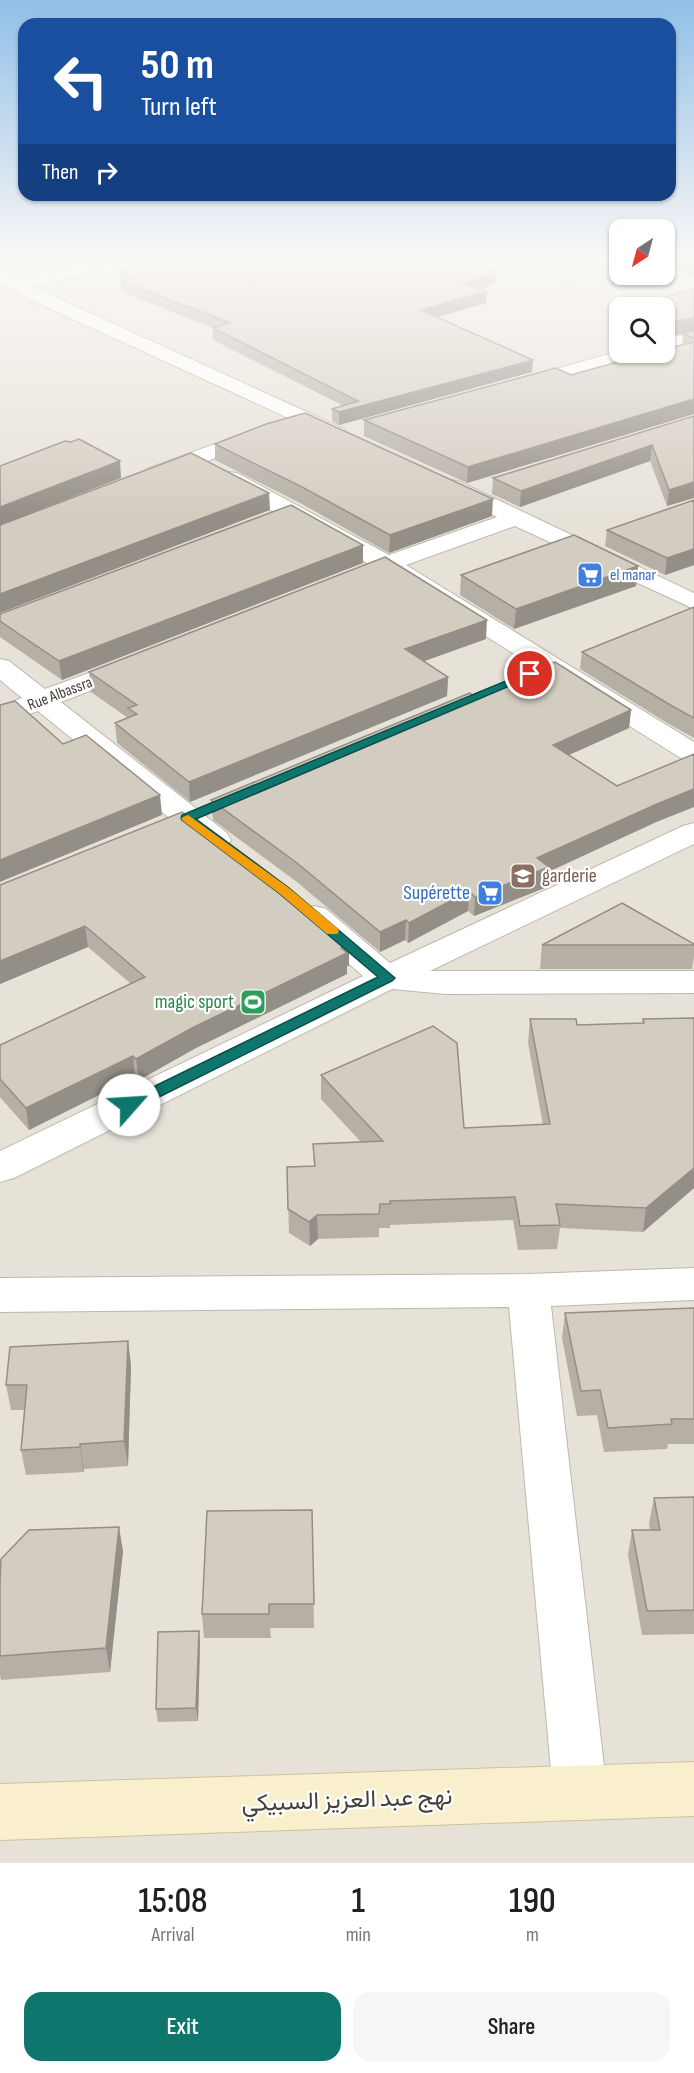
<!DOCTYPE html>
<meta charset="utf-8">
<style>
body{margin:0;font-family:"Sofia Sans Condensed",Vazirmatn,sans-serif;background:#f6f6f6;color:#202124;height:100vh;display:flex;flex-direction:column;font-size:22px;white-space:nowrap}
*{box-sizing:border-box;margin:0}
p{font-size:20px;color:#757577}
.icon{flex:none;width:33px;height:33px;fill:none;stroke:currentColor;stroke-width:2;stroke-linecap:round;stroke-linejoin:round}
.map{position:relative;height:1863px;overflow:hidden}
.panel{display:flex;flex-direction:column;background:#fff;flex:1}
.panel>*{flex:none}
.guide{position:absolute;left:18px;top:18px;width:658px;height:183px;border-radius:18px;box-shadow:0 2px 4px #0004;background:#1a4fa0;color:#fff;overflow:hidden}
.needle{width:39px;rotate:216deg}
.tools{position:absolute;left:609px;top:219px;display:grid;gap:12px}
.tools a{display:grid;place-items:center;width:66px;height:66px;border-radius:12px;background:#fff;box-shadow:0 2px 4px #0004;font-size:30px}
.pin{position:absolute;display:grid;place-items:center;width:51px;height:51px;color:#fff;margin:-26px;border:3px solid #fff;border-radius:50%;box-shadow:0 2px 6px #0007}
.me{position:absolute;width:66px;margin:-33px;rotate:64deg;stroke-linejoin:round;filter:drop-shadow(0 0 4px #0008)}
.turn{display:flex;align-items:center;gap:21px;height:126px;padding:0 24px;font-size:27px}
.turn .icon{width:78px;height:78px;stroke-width:2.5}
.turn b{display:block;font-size:42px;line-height:51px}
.then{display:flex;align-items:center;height:57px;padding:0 24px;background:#0003;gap:12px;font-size:22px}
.eta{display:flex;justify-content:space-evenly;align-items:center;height:102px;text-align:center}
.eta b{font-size:36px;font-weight:600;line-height:42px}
.cta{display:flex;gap:12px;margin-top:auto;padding:12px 24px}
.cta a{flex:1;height:69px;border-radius:18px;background:#0f766e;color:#fff;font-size:24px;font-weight:600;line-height:69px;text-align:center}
.cta a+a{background:#f6f6f6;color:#202124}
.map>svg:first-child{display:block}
</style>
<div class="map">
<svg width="694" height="1863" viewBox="0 0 694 1863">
<rect width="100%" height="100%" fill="#f3f0e9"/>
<!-- residential -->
<path fill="#e6e2d8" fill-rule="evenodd" d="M 0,257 L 619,257 L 620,274 L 664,274 L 665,257 L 694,257 L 694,1863 L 0,1863 ZM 620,308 L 664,308 L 664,352 L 620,352 Z"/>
<!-- green -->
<path fill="#cee3b6" d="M 472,257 L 584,257 L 609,266 L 613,273 L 611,278 C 564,299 516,275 472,257 Z"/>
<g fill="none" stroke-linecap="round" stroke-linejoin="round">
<!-- street casing -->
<g stroke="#bdb8ad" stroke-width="2">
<path id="street" d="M 121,257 L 151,257 L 149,260 L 33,287 L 344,429 L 347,433 L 344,437 L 330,437 L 29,299 L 0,283 L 0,271 L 20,280 Z
M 694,333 L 694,343 L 664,350 L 664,339 Z
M 620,351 L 646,352 L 644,356 L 523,390 L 516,388 L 513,384 L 516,380 Z
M 258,428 L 265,430 L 268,434 L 265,438 L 163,479 L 155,480 L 147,479 L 144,474 L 147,469 Z
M 229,472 L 237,473 L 389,555 L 497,517 L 444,492 L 441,487 L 444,482 L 452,480 L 460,482 L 694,593 L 694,609 L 515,526 L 406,565 L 694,742 L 694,763 L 684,760 L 385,573 L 373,576 L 365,574 L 361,569 L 367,563 L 221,483 L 218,478 L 221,473 Z
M 133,657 L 142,659 L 146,665 L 142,671 L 61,702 L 227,833 L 231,840 L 227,847 L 216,849 L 205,847 L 38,711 L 0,724 L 0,706 L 22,698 L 0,680 L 0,659 L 9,661 L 45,689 Z
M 694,823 L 694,844 L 430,971 L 694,971 L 694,993 L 445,994 L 392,989 L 14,1178 L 0,1182 L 0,1151 L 363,976 L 302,923 L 298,916 L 302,909 L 314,906 L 326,909 L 390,963 L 683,826 Z
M 694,1268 L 694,1300 L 551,1306 L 607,1792 L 599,1811 L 580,1819 L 561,1811 L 553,1792 L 509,1307 L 0,1312 L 0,1278 L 528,1274 Z"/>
</g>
<!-- secondary casing -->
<g stroke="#cec29d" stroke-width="2">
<path id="secondary" d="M 694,1762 L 694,1816 L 0,1840 L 0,1784 Z"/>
</g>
<!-- street -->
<use href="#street" fill="#fff" fill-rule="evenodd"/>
<!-- secondary -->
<use href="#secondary" fill="#f9efcd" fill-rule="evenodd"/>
</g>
<!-- wall -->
<path fill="#b5afa5" d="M 664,257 L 694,257 L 694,277 L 664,267 Z
M 119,272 L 496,272 L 496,283 L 479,289 L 486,303 L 437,317 L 532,372 L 339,425 L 332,421 L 332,409 L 342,405 L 213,340 L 213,328 L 122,292 Z
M 694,289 L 694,414 L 467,483 L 364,436 L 364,420 L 571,375 L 682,345 L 683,334 L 693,332 L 664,337 Z
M 617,310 L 620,310 L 620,325 L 615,324 Z
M 694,416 L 667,506 L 650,461 L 520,507 L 492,494 L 493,478 Z
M 215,444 L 492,516 L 389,553 L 302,504 L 215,460 Z
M 694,500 L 694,565 L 665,575 L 605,546 L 607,530 Z
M 363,545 L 363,563 L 62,680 L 0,637 L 0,614 Z
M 638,566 L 636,586 L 514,629 L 460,595 L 461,575 Z
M 694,607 L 694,738 L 669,724 L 580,669 L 582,652 Z
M 486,639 L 424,661 L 448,677 L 447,696 L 190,802 L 117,743 L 115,723 L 128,718 L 91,692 L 89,672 Z
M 472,695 L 631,710 L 629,728 L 569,755 L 654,823 L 548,872 L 547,887 L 474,916 L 468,911 L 408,943 L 405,940 L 380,952 L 297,882 L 213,820 L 211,800 Z
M 0,885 L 349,966 L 347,966 L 347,974 L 196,1048 L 139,1080 L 135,1077 L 29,1130 L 0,1097 L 0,1045 L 131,984 L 88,947 L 0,984 Z
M 694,944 L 694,956 L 692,969 L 540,969 L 542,945 Z
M 694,1018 L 694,1188 L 643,1232 L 560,1228 L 557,1249 L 518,1250 L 513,1220 L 390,1225 L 390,1228 L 379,1228 L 379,1237 L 318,1239 L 310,1246 L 289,1233 L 287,1167 L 314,1166 L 313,1144 L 361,1142 L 321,1099 L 321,1075 L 464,1128 L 543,1125 L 528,1043 L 530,1019 L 577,1025 L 642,1023 L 643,1019 Z
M 694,1308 L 694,1444 L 668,1444 L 667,1449 L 604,1452 L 597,1415 L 577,1416 L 562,1338 L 565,1313 Z
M 128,1341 L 131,1366 L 128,1466 L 84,1469 L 84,1472 L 26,1475 L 21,1450 L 24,1410 L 11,1410 L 6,1385 Z
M 694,1497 L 694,1634 L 642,1635 L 628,1555 L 632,1530 L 650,1530 L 649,1523 L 654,1498 Z
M 312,1510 L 314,1628 L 270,1628 L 271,1638 L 204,1638 L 202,1614 Z
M 123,1551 L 110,1672 L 1,1680 L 0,1675 L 0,1581 Z
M 199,1631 L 200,1644 L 198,1721 L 158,1722 L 156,1709 Z"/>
<!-- shaded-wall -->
<path fill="#948f86" d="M 496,272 L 496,283 L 463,295 L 463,284 Z
M 487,291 L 486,303 L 421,322 L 421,310 Z
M 694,318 L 694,332 L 664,337 L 665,323 Z
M 533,360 L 532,372 L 339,425 L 339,412 Z
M 694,399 L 694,414 L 467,483 L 468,467 Z
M 652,445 L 650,461 L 520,507 L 521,491 Z
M 120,461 L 121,478 L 0,525 L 0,507 Z
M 694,482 L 694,498 L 667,506 L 669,490 Z
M 269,493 L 270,510 L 0,613 L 0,594 Z
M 493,499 L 492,516 L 389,553 L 390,535 Z
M 363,545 L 363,563 L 62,680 L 59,661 Z
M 694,549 L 694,565 L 665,575 L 667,558 Z
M 638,566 L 636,586 L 514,629 L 516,609 Z
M 487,620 L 486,639 L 405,668 L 405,649 Z
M 448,677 L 447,696 L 190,802 L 189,782 Z
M 631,710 L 629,728 L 551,763 L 553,745 Z
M 694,789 L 694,807 L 654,823 L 548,872 L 547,887 L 474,916 L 475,897 L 537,858 L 657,804 Z
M 160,795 L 162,815 L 0,882 L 0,860 Z
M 469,891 L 468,911 L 408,943 L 409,923 Z
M 406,920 L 405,940 L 380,952 L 380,932 Z
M 85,926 L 88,947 L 0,984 L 0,961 Z
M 349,945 L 349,966 L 347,966 L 347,974 L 196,1048 L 139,1080 L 136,1059 L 194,1027 Z
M 133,1056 L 135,1077 L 29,1130 L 26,1108 Z
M 694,1168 L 694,1188 L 643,1232 L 646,1208 Z
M 317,1215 L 318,1239 L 310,1246 L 309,1222 Z
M 128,1341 L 131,1366 L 128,1466 L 124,1441 Z
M 80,1444 L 84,1469 L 84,1472 L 80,1447 Z
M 119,1527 L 123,1551 L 110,1672 L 106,1648 Z
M 199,1631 L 200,1644 L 198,1721 L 196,1708 Z"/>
<!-- building -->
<path fill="#d3ccc0" stroke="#948f86" stroke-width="1.5" d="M 180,257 L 448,257 L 496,272 L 463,284 L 487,291 L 421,310 L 533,360 L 339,412 L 332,409 L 358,401 L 213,328 L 230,323 L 121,281 L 134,278 L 119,272 Z
M 667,257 L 694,257 L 694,266 Z
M 694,289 L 694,318 L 665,323 L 664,324 L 664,308 L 627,308 Z
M 694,331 L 694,338 L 683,334 Z
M 694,342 L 694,399 L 468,467 L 364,420 L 556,368 L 571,375 L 653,352 L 664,352 L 664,349 Z
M 305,413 L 493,499 L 390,535 L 302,487 L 215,444 L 266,424 Z
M 694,416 L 694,482 L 669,490 L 652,445 L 521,491 L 493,478 Z
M 79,439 L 120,461 L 0,507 L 0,466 L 65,441 L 71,442 Z
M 191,453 L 269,493 L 0,594 L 0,525 Z
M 694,500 L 694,549 L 667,558 L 607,530 Z
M 291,505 L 363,545 L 59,661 L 0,621 L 0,614 Z
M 574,535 L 638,566 L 516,609 L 461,575 Z
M 385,557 L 487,620 L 405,649 L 448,677 L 189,782 L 115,723 L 137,714 L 128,708 L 137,705 L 89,672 Z
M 694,607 L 694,718 L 672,706 L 582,652 Z
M 555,662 L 631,710 L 553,745 L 617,786 L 694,754 L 694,789 L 657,804 L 537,858 L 549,867 L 475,897 L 469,891 L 409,923 L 406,920 L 380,932 L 297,863 L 211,800 L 470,693 L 472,695 Z
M 15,701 L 63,744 L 86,735 L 160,795 L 0,860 L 0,705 Z
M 182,812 L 272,879 L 349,945 L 341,948 L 347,953 L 194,1027 L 136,1059 L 133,1056 L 26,1108 L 0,1079 L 0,1045 L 145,977 L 85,926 L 0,961 L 0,885 Z
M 622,903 L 694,944 L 694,945 L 542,945 Z
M 694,1018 L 694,1168 L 646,1208 L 556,1204 L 560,1225 L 520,1226 L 515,1197 L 390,1201 L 390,1204 L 380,1204 L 379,1214 L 317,1215 L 309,1222 L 288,1209 L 287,1167 L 315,1166 L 313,1144 L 383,1141 L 321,1075 L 433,1026 L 457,1043 L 464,1128 L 550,1124 L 530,1019 L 576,1019 L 577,1025 L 644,1023 L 643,1019 Z
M 694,1308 L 694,1419 L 671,1419 L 672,1424 L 608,1428 L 600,1390 L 581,1391 L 565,1313 Z
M 128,1341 L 124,1441 L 80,1444 L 80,1447 L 21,1450 L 27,1385 L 6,1385 L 10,1347 Z
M 694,1497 L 694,1610 L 647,1611 L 632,1530 L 660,1530 L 654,1498 Z
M 312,1510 L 314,1604 L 269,1604 L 269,1614 L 202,1614 L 207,1511 Z
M 119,1527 L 106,1648 L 0,1656 L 0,1581 L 1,1559 L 29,1530 Z
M 199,1631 L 196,1708 L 156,1709 L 158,1632 Z"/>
<!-- sky -->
<linearGradient id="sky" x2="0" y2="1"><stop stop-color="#90bfe8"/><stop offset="0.5" stop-color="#faf8f5"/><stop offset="1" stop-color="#faf8f5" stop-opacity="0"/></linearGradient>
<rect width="694" height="518" fill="url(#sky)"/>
<!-- route -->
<path fill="#0f766e" stroke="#0a4d48" stroke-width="1.5" d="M 530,671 L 535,674 L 533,676 L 196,819 L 289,888 L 395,978 L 392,981 L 135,1109 L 124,1109 L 121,1105 L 124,1101 L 378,977 L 280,894 L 182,820 L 181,818 L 182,815 Z"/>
<!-- slow -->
<path fill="#f59e0b" d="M 188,815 L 289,888 L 337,928 L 339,931 L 337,934 L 327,934 L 280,894 L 183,821 L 181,818 Z"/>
<!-- icons -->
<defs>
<g id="supermarket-square" transform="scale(1.35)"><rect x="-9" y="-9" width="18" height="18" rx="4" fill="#3f7fe0" stroke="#fff"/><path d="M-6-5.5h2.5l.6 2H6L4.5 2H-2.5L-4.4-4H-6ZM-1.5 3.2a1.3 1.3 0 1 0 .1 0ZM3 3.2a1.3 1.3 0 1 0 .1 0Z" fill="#fff"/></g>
<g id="school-square" transform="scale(1.35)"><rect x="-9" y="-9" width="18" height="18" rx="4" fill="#8d6e63" stroke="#fff"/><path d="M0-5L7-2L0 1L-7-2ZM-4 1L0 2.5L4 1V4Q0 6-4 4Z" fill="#fff"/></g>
<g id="stadium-square" transform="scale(1.35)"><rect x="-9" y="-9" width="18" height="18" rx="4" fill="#2e9e5b" stroke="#fff"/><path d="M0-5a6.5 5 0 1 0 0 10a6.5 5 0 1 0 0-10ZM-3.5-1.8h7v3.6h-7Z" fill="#fff"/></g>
</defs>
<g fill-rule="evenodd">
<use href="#supermarket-square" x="590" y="575"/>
<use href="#school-square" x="523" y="876"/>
<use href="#supermarket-square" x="490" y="893"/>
<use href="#stadium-square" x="253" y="1002"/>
</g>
<g text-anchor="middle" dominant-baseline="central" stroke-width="4.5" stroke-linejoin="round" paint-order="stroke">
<!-- far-shop labels -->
<g font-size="16" fill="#366cbe" stroke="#fff" text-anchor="start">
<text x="610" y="575">el manar</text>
</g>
<!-- far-street labels -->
<g font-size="16" fill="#464138" stroke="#fff">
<text transform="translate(60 694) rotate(-21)">Rue Albassra</text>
</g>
<!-- education labels -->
<g font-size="20" fill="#785e54" stroke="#fff" text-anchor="start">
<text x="542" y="876">garderie</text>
</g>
<!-- shop labels -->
<g font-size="20" fill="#366cbe" stroke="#fff" text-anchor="end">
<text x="470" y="893">Supérette</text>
</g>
<!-- leisure labels -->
<g font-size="20" fill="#27864d" stroke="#fff" text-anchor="end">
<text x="234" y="1002">magic sport</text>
</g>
<!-- near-street labels -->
<g font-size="24" fill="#464138" stroke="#fff">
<text transform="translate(347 1800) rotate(-2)">نهج عبد العزيز السبيكي</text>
</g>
</g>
</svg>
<div class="tools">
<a><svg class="needle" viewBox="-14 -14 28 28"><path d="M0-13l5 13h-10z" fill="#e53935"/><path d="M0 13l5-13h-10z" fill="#757577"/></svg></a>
<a><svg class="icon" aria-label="search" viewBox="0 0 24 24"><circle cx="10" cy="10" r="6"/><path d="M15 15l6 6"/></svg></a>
</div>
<div class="pin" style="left:530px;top:674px;background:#d93025"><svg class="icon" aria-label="arrive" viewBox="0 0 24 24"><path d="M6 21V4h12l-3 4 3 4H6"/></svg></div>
<svg class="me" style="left:129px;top:1105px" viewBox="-20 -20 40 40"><circle r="19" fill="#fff"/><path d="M0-13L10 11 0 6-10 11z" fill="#0f766e"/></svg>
<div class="guide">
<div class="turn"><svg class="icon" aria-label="left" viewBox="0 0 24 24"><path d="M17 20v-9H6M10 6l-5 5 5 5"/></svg><div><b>50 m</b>Turn left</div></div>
<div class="then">Then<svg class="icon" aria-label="right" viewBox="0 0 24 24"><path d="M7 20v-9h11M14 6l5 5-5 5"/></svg></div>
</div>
</div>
<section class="panel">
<div class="eta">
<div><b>15:08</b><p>Arrival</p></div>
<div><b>1</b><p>min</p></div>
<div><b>190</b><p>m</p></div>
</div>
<div class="cta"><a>Exit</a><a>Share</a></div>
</section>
